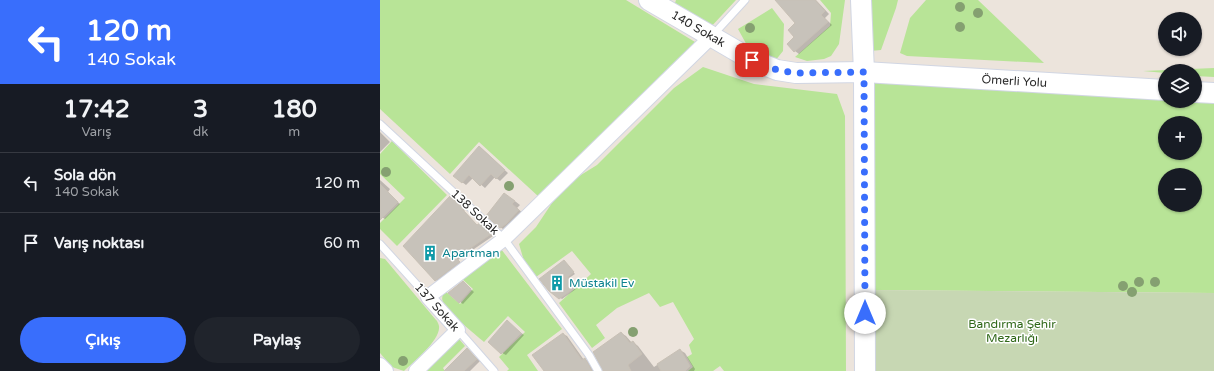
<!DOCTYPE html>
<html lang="tr">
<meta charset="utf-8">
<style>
body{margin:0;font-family:"Varela Round",sans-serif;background:#20242c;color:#f1f3f6;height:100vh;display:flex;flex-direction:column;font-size:15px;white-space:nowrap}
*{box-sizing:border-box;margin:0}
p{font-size:13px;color:#9ea1a6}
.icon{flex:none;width:22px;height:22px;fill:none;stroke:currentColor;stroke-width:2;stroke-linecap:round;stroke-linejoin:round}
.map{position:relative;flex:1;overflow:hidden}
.sheet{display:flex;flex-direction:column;background:#171b24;width:380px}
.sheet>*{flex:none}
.guide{background:#396efc;color:#fff;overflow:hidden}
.fabs{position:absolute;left:778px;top:12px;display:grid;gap:8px}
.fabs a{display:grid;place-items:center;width:44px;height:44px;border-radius:50%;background:#171b24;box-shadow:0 1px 3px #0004;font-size:20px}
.pin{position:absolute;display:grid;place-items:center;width:34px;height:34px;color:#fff;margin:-17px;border-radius:8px;box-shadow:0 2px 6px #0006}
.me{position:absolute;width:44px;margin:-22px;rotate:0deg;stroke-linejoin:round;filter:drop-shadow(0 0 3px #0008)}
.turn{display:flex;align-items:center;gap:14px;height:84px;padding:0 20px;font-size:18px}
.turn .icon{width:52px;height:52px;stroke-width:2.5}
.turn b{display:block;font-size:28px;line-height:34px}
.eta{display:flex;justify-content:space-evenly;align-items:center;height:68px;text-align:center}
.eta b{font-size:24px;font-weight:800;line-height:28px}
.button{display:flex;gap:8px;margin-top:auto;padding:8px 20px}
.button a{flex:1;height:46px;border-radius:24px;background:#396efc;color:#fff;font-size:16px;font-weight:800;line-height:46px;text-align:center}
.button a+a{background:#20242c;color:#f1f3f6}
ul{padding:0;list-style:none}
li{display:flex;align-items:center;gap:12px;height:60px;padding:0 20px;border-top:1px solid #363941}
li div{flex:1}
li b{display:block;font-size:15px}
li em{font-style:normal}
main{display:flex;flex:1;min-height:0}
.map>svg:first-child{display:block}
</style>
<main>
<section class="sheet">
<div class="guide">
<div class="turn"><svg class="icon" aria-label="left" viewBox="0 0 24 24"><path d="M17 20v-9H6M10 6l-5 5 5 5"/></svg><div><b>120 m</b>140 Sokak</div></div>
</div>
<div class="eta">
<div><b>17:42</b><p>Varış</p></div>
<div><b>3</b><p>dk</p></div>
<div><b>180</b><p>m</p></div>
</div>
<ul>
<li><svg class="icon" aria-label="left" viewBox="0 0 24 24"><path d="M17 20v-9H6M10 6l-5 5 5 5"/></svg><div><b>Sola dön</b><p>140 Sokak</p></div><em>120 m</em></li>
<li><svg class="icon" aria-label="arrive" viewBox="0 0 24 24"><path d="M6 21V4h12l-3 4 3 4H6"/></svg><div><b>Varış noktası</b></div><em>60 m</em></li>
</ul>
<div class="button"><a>Çıkış</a><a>Paylaş</a></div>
</section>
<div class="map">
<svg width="834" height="371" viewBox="0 0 834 371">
<rect width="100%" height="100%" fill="#ece4dc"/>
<!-- green -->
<path fill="#b8e497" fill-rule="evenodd" d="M 0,0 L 246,0 L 315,42 L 159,197 L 99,142 L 70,174 L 0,109 Z
M 296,0 L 356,0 L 329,29 L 293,9 Z
M 440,0 L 465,0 L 459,44 L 451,56 L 444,59 L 427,61 L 415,57 L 450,26 L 451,13 Z
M 490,0 L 518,0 L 516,8 L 501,50 L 490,51 Z
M 546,0 L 598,0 L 664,63 L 527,56 L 520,53 L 530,18 Z
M 392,8 L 404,24 L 403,51 L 395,61 L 369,49 L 358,29 Z
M 323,67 L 374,84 L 457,94 L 465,116 L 466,371 L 344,371 L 340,366 L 333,371 L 308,371 L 313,367 L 307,357 L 312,354 L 309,345 L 314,339 L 293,302 L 280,307 L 269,293 L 237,308 L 216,325 L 225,338 L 212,348 L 179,303 L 211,274 L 192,251 L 156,277 L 144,261 L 139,244 L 156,227 L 172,203 L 188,183 L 217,165 L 294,88 Z
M 834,68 L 834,77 L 815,76 L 815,71 L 785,71 L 785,73 L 763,71 Z
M 491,74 L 785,98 L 785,101 L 834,102 L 834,293 L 492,290 ZM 785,123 L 815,123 L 815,153 L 785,153 ZM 785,175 L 815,175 L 815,205 L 785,205 Z
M 12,141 L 67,195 L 17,246 L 0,229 L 0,223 L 25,198 L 0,174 L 0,154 Z
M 121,249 L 182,329 L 147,355 L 158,371 L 127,371 L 129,369 L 119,357 L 145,332 L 128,316 L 104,342 C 95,334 67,312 63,302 C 61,298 63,294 65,291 L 80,304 L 93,289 L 80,277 Z
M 0,258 L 5,259 L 56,320 C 57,320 59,325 59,326 C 61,340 33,362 24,371 L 12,367 L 0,353 Z
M 79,339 L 85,346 L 63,368 L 65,371 L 45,371 Z"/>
<!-- cemetery -->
<path fill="#c7d7b3" d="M 492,290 L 834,293 L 834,371 L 494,371 Z"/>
<!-- shadow -->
<path fill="#0003" d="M 396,0 L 436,0 L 449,14 L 445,18 L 452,25 L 419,54 L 415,51 L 408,44 L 416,37 L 417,23 Z
M 0,132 L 10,142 L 0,152 Z
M 100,147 L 128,173 L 120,181 L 115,177 L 105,188 L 93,178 L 86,185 L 82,182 Z
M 0,180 L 10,189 L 8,192 L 20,204 L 5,219 L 0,216 Z
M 70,197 L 85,210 L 84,211 L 98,226 L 102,226 L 113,236 L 78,260 L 81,264 L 58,282 L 56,280 Z
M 131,198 L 140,205 L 137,208 L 144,214 L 126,231 L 120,227 Z
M 184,261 L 195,274 L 189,278 L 196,289 L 182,299 L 170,291 Z
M 83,282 L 94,292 L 83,304 L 80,302 Z
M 127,322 L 144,335 L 126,355 L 122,353 Z
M 241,333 L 246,336 L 252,343 L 253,342 L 258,346 L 274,367 L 300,350 L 305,353 L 315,369 L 314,371 L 228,371 Z
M 183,334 L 187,336 L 204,360 L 205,359 L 210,362 L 215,371 L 181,371 Z
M 87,350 L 100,361 L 90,371 L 72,371 Z"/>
<!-- building -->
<path fill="#c7c2ba" stroke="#c8c0b5" d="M 395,0 L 435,0 L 445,11 L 441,15 L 448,22 L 414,52 L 407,44 L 414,37 L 408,30 L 415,23 Z
M 99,146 L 125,170 L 116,179 L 111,174 L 100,186 L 89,175 L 82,183 L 73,176 Z
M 0,184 L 18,202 L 0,220 Z
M 124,193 L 135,201 L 132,204 L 139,210 L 126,224 L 120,228 L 106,216 Z
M 70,196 L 83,208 L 82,209 L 97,225 L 100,223 L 111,234 L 76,258 L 80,262 L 55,281 L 23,246 Z
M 184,260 L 194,272 L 188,277 L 195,288 L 179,299 L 169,291 L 159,279 Z
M 83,281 L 91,289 L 79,303 L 68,293 Z
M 127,320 L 141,333 L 121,354 L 108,342 Z
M 241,332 L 250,343 L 253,341 L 262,354 L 248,365 L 251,371 L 223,371 L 213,352 Z
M 183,333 L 202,360 L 205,358 L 212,371 L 164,371 L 152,355 Z
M 87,348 L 97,359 L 84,371 L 64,371 Z
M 300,349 L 310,366 L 305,371 L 281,371 L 277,364 Z"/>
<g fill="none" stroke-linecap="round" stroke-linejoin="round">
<!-- lane casing -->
<g stroke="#d1d6e3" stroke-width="9">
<path id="lane" d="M 332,36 L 365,0
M 0,124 L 124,239 L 209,355 L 218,371
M 0,244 L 48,297
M 78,330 L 114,371"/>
</g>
<!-- street casing -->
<g stroke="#d1d6e3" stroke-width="16">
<path id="street" d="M 0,365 L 6,371
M 36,371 L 78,330 L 48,297 L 124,239 L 332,36"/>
</g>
<!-- secondary casing -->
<g stroke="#d1d6e3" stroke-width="22">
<g id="secondary">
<path id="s1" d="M 269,0 L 372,60 L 397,70 L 416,73 L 484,72 L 785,90"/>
<path d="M 481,0 L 484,72 L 485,371"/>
<path d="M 815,92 L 834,93"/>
</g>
</g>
<!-- lane -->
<use href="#lane" stroke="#fff" stroke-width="7"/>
<!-- street -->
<use href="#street" stroke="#fff" stroke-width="14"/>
<!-- secondary -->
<use href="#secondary" stroke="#fff" stroke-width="20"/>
</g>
<!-- trees -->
<g fill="#85a071">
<circle cx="580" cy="7" r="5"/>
<circle cx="598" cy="13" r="5"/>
<circle cx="580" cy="27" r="5"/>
<circle cx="370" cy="28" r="5"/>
<circle cx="6" cy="172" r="5"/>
<circle cx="129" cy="186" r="5"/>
<circle cx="759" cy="282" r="5"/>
<circle cx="775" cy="282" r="5"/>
<circle cx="743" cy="286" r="5"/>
<circle cx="752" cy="292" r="5"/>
<circle cx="253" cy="332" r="5"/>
<circle cx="23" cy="361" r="5"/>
</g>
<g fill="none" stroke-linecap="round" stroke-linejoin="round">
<!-- route -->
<path stroke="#396efc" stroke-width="7" stroke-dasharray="0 12.6" d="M 372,60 L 397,70 L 416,73 L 484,72 L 485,313"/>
</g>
<!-- icons -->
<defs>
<g id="building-bare" transform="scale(1.2)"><path d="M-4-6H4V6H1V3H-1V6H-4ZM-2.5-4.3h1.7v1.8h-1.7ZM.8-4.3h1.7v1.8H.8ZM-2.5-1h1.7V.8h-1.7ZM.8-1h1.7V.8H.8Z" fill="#0f9aa8" stroke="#fff" stroke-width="2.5" paint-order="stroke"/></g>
</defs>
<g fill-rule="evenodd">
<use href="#building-bare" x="50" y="253"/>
<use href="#building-bare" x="177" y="283"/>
</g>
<g text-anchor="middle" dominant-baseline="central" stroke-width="3" stroke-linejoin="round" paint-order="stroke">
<!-- street labels -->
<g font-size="12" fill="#2a2a2a" stroke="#fff">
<text stroke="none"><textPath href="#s1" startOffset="57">140 Sokak</textPath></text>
<text stroke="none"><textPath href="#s1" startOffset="384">Ömerli Yolu</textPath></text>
<text transform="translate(95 212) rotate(43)">138 Sokak</text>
<text transform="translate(57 307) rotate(48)">137 Sokak</text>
</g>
<!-- culture labels -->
<g font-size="12" fill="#0d838f" stroke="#fff" text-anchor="start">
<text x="62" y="253">Apartman</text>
<text x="189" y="283">Müstakil Ev</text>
</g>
<!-- park labels -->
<g font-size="12" fill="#306819" stroke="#fff">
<text x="632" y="324">Bandırma Şehir<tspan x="632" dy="14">Mezarlığı</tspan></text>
</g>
</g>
</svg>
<div class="fabs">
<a><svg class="icon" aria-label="sound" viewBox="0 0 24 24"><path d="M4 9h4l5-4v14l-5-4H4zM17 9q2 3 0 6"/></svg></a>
<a><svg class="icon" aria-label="layers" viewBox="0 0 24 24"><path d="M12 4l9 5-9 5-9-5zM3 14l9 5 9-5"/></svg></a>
<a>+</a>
<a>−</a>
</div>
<div class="pin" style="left:372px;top:60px;background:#d93025"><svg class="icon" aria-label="arrive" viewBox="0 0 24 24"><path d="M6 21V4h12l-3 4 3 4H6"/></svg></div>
<svg class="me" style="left:485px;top:313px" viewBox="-20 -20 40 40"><circle r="19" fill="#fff"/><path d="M0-13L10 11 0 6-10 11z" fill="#396efc"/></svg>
</div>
</main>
